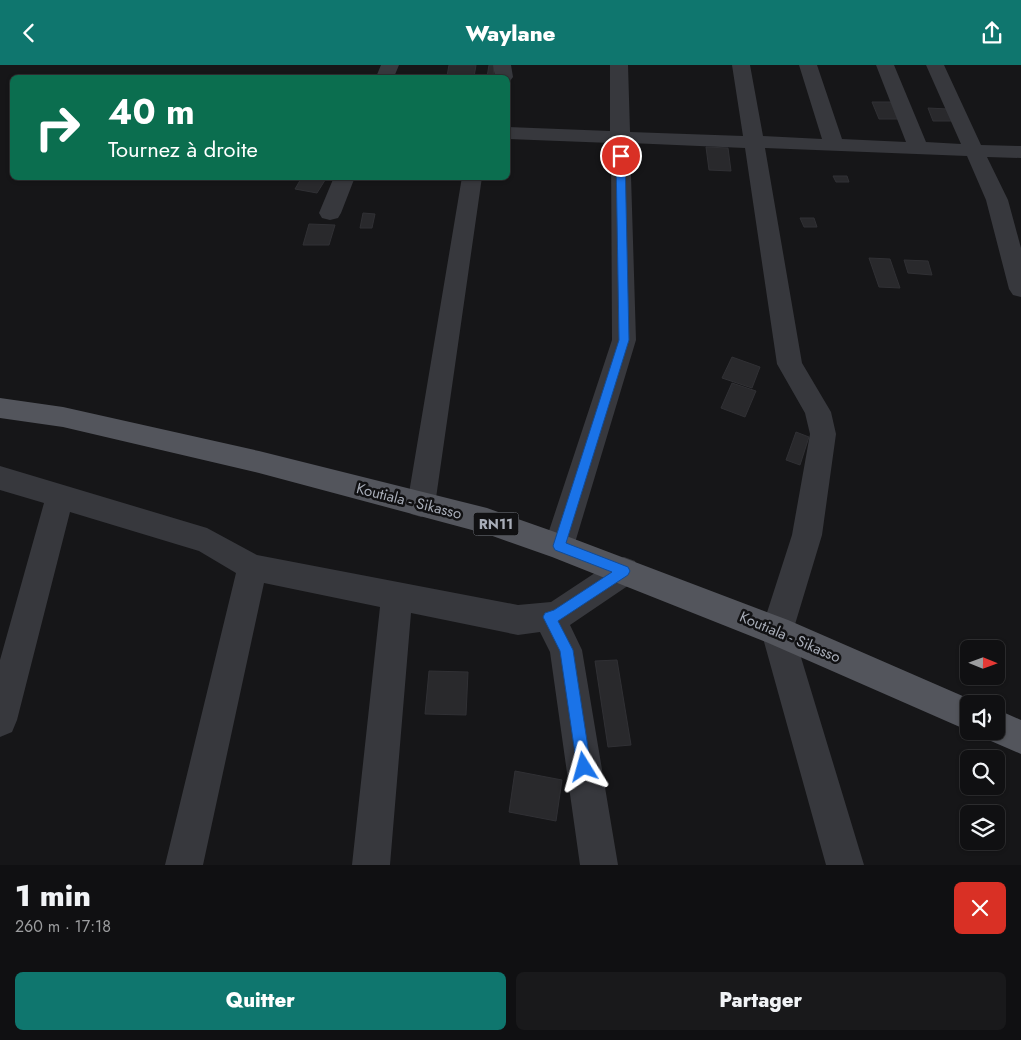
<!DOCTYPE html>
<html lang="fr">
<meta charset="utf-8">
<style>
body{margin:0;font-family:Jost,sans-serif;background:#19191b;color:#f1f3f6;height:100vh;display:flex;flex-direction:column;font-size:19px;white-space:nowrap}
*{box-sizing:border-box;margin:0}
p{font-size:16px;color:#9c9d9f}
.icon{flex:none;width:28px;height:28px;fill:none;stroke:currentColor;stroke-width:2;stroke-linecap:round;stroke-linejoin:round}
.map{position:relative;height:800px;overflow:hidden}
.drawer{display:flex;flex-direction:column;background:#101012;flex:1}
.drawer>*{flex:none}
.guide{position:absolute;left:10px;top:10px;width:500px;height:105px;border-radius:8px;box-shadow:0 1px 4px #0004,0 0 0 1px #303032;background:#0b6e4f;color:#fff;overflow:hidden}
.needle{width:32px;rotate:91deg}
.fabs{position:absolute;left:960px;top:575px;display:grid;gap:10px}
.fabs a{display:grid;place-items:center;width:45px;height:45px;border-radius:8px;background:#101012;box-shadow:0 1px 4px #0004,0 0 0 1px #303032;font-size:25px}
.pin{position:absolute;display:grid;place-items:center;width:42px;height:42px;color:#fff;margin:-21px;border:2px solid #fff;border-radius:50%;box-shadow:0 1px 5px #0007}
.me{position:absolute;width:55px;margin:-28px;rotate:352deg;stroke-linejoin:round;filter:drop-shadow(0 0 4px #0008)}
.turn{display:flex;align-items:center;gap:18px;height:105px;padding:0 15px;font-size:22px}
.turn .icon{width:65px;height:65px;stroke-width:2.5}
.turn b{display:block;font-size:35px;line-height:42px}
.round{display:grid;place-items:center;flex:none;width:52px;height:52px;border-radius:8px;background:#19191b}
.head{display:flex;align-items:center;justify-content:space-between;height:85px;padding:0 15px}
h1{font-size:30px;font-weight:800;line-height:38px}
.button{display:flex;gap:10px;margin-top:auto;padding:10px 15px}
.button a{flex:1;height:58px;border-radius:8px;background:#0f766e;color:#fff;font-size:20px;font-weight:800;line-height:58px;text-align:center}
.button a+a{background:#19191b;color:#f1f3f6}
header{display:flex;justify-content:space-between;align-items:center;height:65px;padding:0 15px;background:#0f766e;color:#fff;font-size:22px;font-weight:800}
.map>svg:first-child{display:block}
</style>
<header><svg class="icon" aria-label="back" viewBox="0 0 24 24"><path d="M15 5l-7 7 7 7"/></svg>Waylane<svg class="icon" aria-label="share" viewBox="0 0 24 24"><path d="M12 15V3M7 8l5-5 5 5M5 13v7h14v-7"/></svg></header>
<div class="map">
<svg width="1021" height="800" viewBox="0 0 1021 800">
<rect width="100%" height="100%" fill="#161618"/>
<!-- building -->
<path fill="#29292c" stroke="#303034" d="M 449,0 L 476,0 L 474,12 L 447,11 Z
M 489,0 L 494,0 L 493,12 L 487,12 Z
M 872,37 L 891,37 L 898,54 L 879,54 Z
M 928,43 L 948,44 L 953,56 L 933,56 Z
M 706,82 L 728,83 L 731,106 L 709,105 Z
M 833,111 L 847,111 L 849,117 L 836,117 Z
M 302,112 L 327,112 L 317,128 L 295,124 Z
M 363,148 L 375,149 L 372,163 L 360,163 Z
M 800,153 L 814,153 L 817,162 L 804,162 Z
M 309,159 L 335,160 L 329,180 L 303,180 Z
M 869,193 L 890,194 L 900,223 L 879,222 Z
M 904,195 L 928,196 L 932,210 L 908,208 Z
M 732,292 L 760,302 L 752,323 L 722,313 Z
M 732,318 L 756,326 L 745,352 L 721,343 Z
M 796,367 L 809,372 L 800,400 L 786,395 Z
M 617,595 L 631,680 L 608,682 L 595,596 Z
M 429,606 L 468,607 L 466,650 L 425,649 Z
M 515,706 L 562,715 L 556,756 L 509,747 Z"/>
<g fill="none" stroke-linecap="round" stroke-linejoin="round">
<!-- minor -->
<path fill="#37383d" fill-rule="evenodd" d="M 381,0 L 399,0 L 394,12 L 376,12 Z
M 493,0 L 511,0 L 513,12 L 510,16 L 508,17 L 508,12 L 495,12 Z
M 610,0 L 628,0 L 630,67 L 743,71 L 732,0 L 750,0 L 763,71 L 822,74 L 799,0 L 817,0 L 842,74 L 906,77 L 876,0 L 894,0 L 926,77 L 961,79 L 926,0 L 944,0 L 981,80 L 1021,81 L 1021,93 L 987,92 L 1008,135 L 1021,183 L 1021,232 L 1013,230 L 1009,224 L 986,135 L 967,91 L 765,83 L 802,298 L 831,347 L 836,369 L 822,470 L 793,566 L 864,800 L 826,800 L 761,566 L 792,470 L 810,369 L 805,348 L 777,299 L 745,83 L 630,78 L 636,275 L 574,481 L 569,490 L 559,494 L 549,490 L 544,481 L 612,275 L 611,78 L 508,74 L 508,62 L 610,66 Z
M 334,112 L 355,112 L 341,148 L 338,153 L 330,155 L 322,153 L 319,148 Z
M 462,112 L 482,112 L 435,440 L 431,449 L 421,452 L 411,449 L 407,440 Z
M 0,401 L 207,463 L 257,490 L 518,540 L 551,537 L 613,496 L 624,492 L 635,496 L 639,506 L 635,516 L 570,560 L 582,585 L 618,800 L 580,800 L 550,587 L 540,567 L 518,570 L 411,548 L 390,800 L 352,800 L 380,542 L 264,518 L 203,800 L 165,800 L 236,508 L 199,486 L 70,447 L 17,655 L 12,667 L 0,672 L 0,595 L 44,438 L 0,425 Z"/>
<!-- major -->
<path fill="#53555c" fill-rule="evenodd" d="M 0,333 L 63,342 L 259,386 L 487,443 L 569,472 L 788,555 L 981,639 L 969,639 L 969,666 L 766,577 L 552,492 L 487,469 L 259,408 L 63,362 L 0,353 Z
M 996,644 L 1021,655 L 1021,689 L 984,673 L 981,666 L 996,666 Z"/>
</g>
<!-- route -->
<path fill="#1a73e8" stroke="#114b97" d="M 621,88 L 625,91 L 629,275 L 566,478 L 628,502 L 630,506 L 628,510 L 558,556 L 573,585 L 591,702 L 589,707 L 584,709 L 579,707 L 577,702 L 560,586 L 543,552 L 545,548 L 554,545 L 612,507 L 555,485 L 553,481 L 619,275 L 616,91 Z"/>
<g text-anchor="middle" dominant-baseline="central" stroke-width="5" stroke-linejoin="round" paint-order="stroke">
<!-- shield labels -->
<rect fill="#111113" stroke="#7b7e86" stroke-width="1" x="473.5" y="447.5" width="45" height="23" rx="4"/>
<g font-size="14" font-weight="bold" fill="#a8adb8">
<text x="496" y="459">RN11</text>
</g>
<!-- street labels -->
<g font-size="15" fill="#a8adb8" stroke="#111113">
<text transform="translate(409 436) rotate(14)">Koutiala - Sikasso</text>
<text transform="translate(790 572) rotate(23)">Koutiala - Sikasso</text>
</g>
</g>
</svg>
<div class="fabs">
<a><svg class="needle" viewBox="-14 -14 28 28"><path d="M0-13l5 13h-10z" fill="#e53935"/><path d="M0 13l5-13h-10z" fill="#9c9d9f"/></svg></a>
<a><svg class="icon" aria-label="sound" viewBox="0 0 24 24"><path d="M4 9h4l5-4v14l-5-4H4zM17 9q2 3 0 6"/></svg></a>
<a><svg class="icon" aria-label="search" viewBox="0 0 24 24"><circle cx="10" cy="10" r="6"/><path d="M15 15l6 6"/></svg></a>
<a><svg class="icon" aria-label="layers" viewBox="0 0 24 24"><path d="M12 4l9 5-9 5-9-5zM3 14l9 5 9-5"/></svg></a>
</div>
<div class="pin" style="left:621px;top:91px;background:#d93025"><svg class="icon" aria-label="arrive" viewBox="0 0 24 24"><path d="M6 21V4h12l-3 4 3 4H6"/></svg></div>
<svg class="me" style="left:584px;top:702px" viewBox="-20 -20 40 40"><path d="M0-17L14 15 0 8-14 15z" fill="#1a73e8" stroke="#fff" stroke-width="4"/></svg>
<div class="guide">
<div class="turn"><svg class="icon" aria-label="right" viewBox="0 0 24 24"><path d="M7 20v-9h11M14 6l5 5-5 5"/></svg><div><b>40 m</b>Tournez à droite</div></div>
</div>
</div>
<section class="drawer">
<div class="head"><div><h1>1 min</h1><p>260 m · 17:18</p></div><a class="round" style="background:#d93025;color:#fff"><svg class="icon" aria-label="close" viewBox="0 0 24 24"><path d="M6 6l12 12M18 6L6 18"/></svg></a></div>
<div class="button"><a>Quitter</a><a>Partager</a></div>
</section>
